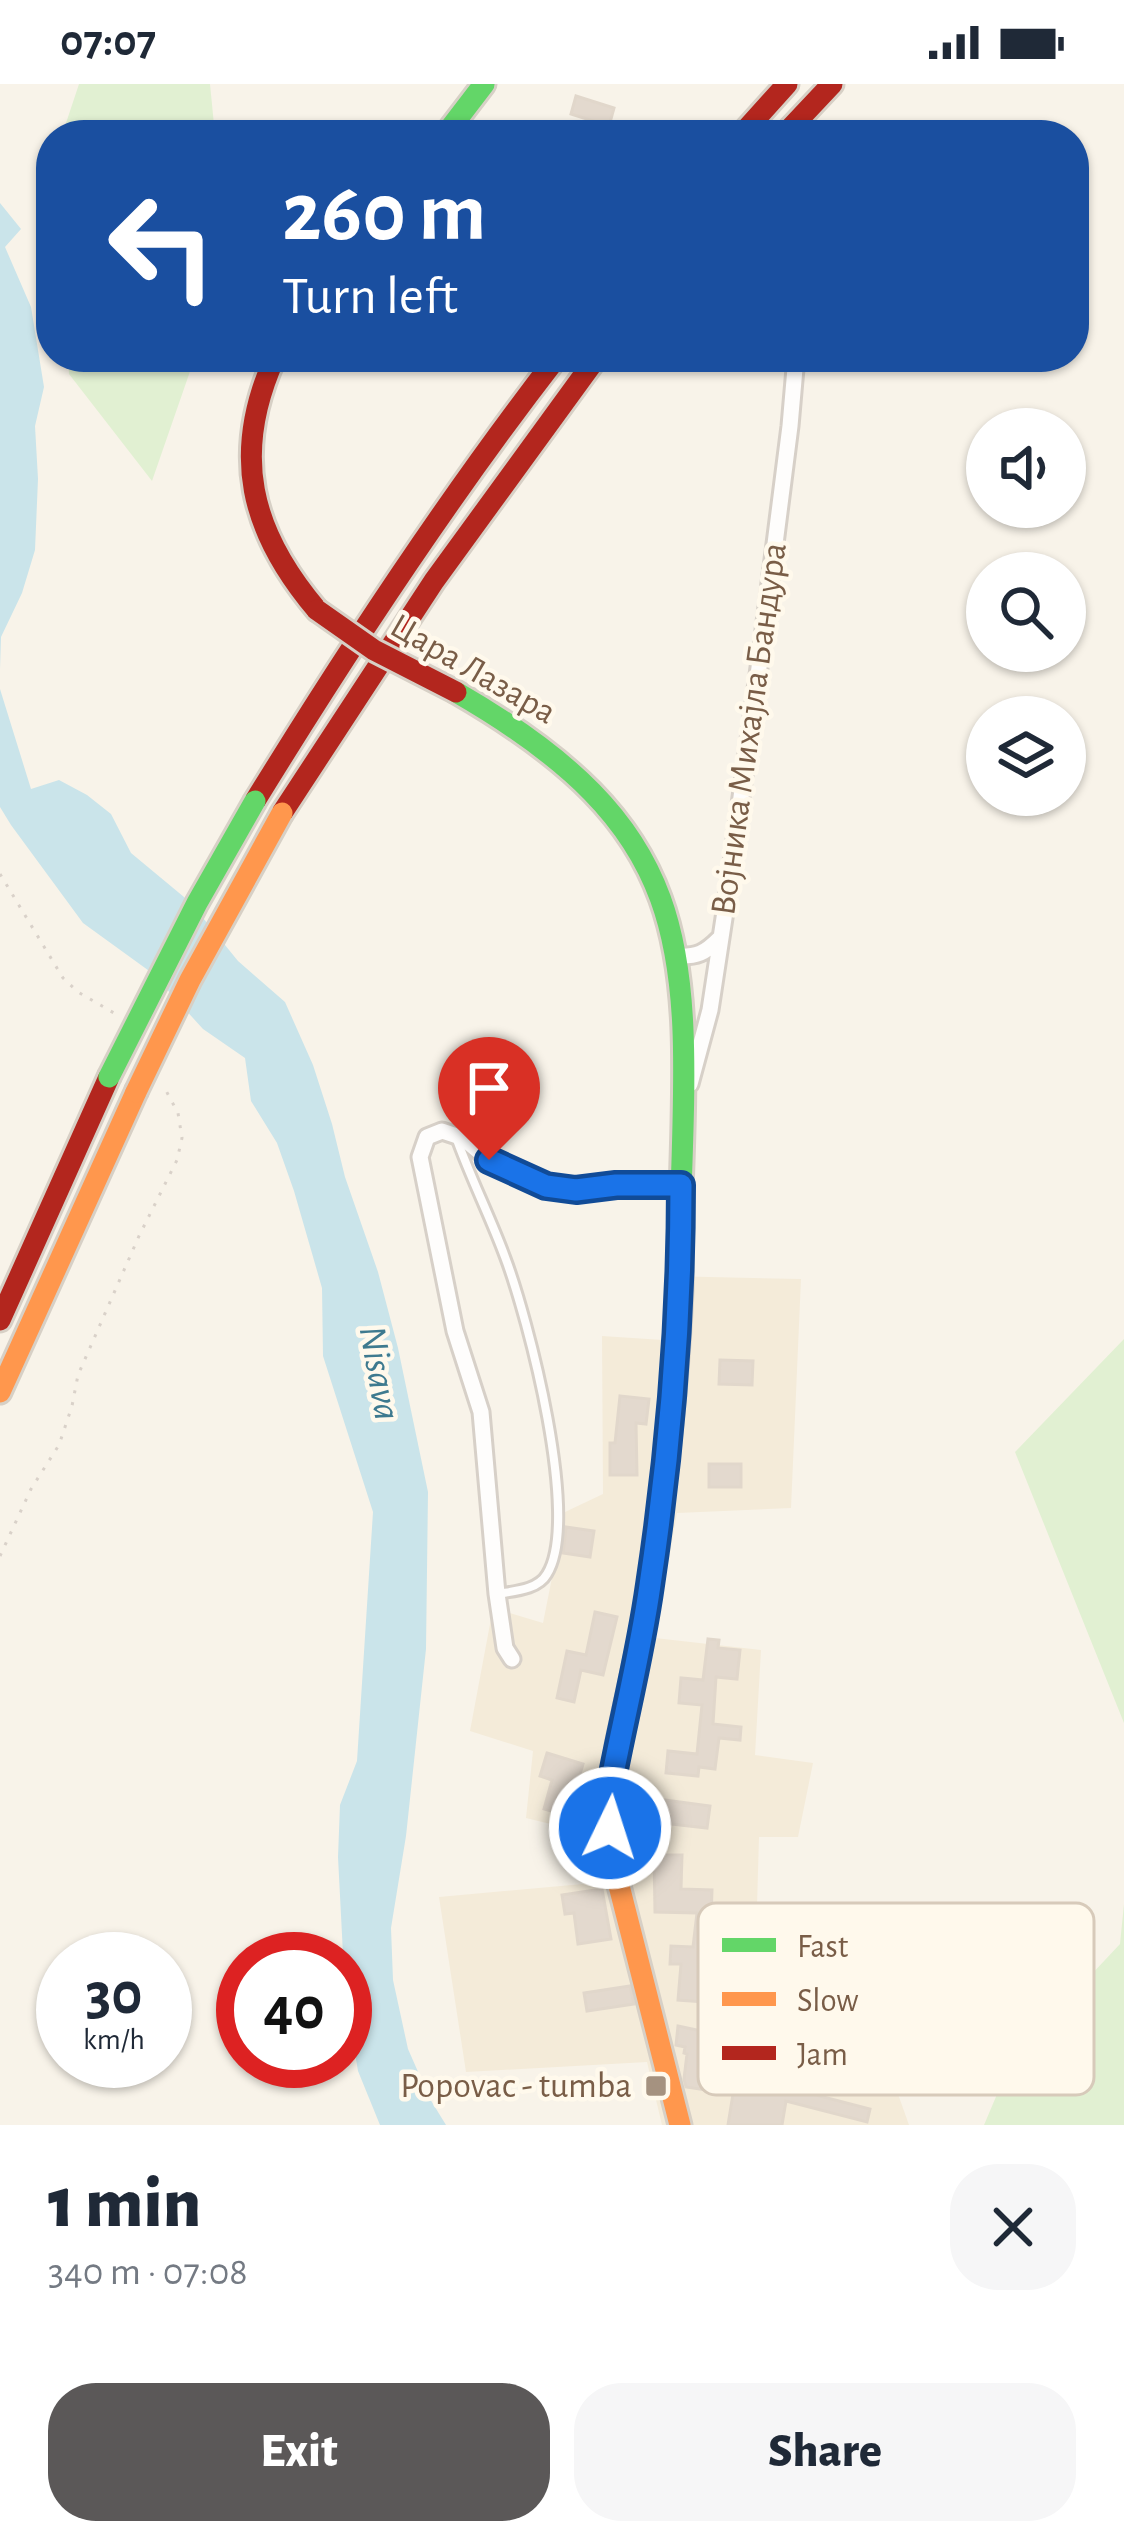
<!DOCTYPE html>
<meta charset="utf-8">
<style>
body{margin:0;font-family:"Alegreya Sans",sans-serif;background:#f6f6f7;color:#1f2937;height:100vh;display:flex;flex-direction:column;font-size:45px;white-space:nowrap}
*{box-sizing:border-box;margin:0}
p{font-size:39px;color:#747a83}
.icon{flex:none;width:66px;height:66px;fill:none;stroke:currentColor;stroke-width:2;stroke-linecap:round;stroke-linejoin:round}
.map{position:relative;height:2041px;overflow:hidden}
.drawer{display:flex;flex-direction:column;background:#fff;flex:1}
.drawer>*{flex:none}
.hud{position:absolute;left:36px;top:36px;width:1053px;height:252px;border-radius:48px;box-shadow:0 3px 9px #0004;background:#1a4fa0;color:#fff;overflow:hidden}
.controls{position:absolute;left:966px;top:324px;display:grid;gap:24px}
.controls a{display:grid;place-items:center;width:120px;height:120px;border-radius:50%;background:#fff;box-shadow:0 3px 9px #0004;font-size:60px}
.speed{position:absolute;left:36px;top:1848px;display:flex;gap:24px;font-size:60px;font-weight:700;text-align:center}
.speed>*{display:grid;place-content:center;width:156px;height:156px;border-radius:50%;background:#fff;box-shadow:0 3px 9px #0004;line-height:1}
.speed small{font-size:30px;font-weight:400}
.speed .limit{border:18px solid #d22;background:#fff;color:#111}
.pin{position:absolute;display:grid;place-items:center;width:102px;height:102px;color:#fff;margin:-123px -51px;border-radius:50% 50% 50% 0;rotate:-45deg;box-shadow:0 0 12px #0007}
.pin .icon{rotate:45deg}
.me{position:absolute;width:132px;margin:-66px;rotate:4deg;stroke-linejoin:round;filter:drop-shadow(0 0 9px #0008)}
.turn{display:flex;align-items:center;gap:42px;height:252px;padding:0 48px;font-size:54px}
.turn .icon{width:156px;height:156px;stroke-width:2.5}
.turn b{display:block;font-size:84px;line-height:102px}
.round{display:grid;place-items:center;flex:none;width:126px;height:126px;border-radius:48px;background:#f6f6f7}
.head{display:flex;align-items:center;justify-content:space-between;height:204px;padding:0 48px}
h1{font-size:72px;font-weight:800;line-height:90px}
.action{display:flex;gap:24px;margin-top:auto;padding:24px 48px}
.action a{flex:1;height:138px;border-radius:48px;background:#5b5858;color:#fff;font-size:48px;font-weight:800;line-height:138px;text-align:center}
.action a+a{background:#f6f6f7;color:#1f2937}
.status{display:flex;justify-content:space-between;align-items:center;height:84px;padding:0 60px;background:#fff;direction:ltr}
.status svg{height:33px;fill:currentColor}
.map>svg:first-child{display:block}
</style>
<div class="status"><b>07:07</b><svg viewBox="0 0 49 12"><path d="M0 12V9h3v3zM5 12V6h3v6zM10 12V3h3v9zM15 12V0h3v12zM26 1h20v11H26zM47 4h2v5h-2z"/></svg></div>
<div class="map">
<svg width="1124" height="2041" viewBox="0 0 1124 2041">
<rect width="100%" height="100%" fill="#f8f3e9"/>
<!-- residential -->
<path fill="#f4ebd9" d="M 665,1192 L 801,1195 L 791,1424 L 677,1429 L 655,1554 L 761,1566 L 755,1671 L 813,1679 L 798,1753 L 759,1753 L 757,1822 L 887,1979 L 909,2041 L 662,2041 L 647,1978 L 466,1988 L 439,1813 L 583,1800 L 583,1748 L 526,1734 L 533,1667 L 470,1647 L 493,1524 L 543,1539 L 565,1428 L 603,1410 L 602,1252 L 663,1256 Z"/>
<!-- green -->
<path fill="#e1f0d2" d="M 79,0 L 210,0 L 215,51 L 62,51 Z
M 68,273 L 195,273 L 152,397 L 69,290 Z
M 1124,1255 L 1124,1639 L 1015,1368 Z
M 1124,1820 L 1124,2041 L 984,2041 L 1012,1975 L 1120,1860 Z"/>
<!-- water -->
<path fill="#cae4ea" d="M 0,119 L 21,145 L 5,163 L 31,223 L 44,303 L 35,342 L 38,395 L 35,466 L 22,509 L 1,553 L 0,585 Z
M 0,605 L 31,705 L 59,696 L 87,711 L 111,730 L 131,769 L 190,818 L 238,877 L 285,918 L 313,981 L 332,1040 L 345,1093 L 378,1188 L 398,1264 L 428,1408 L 426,1565 L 406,1752 L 391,1844 L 393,1896 L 408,1965 L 430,2015 L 446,2041 L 380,2041 L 358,1987 L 345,1909 L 338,1773 L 340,1721 L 357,1677 L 373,1428 L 323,1272 L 322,1204 L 294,1107 L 277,1059 L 251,1017 L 245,974 L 203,945 L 152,889 L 83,839 L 11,741 L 0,723 Z"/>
<!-- building -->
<path fill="#e3d9ce" stroke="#e1d7cb" stroke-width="3" d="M 576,12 L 614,24 L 609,42 L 571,30 Z
M 720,1276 L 753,1277 L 752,1301 L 719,1300 Z
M 620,1312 L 649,1315 L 646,1340 L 636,1339 L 637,1391 L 610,1391 L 610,1359 L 615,1359 Z
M 709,1380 L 741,1380 L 741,1403 L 709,1403 Z
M 566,1443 L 594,1447 L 590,1473 L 563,1469 Z
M 595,1528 L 617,1533 L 603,1591 L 581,1586 L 574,1618 L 557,1614 L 567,1567 L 586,1571 Z
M 708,1555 L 719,1556 L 718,1564 L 740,1566 L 737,1595 L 716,1593 L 713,1640 L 741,1643 L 740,1656 L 719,1654 L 715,1685 L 699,1683 L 698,1692 L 666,1689 L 668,1667 L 697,1670 L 702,1621 L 679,1619 L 681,1594 L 703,1596 Z
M 547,1669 L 583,1680 L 573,1713 L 588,1717 L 583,1736 L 544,1725 L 552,1696 L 540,1692 Z
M 665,1716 L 710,1722 L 707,1744 L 662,1739 Z
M 654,1771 L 682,1771 L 681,1805 L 712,1806 L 711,1836 L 730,1838 L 728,1858 L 712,1856 L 704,1918 L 678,1916 L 681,1880 L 670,1880 L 671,1862 L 693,1863 L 697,1829 L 655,1828 Z
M 602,1805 L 611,1855 L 578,1860 L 574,1829 L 565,1830 L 562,1811 Z
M 630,1902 L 634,1920 L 587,1927 L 584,1909 Z
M 678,1942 L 795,1967 L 792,1981 L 705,1963 L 700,1989 L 788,2001 L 789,2004 L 870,2025 L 867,2038 L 786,2017 L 782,2041 L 728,2041 L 733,2010 L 686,2003 L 684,1995 L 687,1970 L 684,1969 L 685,1963 L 676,1961 Z"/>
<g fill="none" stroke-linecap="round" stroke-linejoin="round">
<!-- lane casing -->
<g stroke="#d7d0c8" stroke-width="14">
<path id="lane" d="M 456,1053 C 470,1093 490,1132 505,1173 C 528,1234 581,1435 547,1490 C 538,1506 514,1507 497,1510"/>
</g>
<!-- street casing -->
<g stroke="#d7d0c8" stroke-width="21">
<path id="street" d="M 677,872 C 697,873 705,869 719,855
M 690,1000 L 710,926 L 726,821 L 762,562 L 790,342 L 796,273
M 512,1575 L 505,1564 L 497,1510 L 481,1328 L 455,1247 L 420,1073 L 427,1053 L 442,1047 L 463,1054 L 489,1076 L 546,1102 L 576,1106 L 616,1101 L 681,1101"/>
</g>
<!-- fast casing -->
<g stroke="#d7d0c6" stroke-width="27">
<path id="fast" d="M 445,51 L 484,0
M 456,608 C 692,744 690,856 681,1107 C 680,1140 682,1174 681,1207 C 678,1277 671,1347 662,1416"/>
</g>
<!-- slow casing -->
<g stroke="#d7d0c6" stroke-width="27">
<path id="slow" d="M 0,1308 L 136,1008
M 662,1416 L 646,1527 L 617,1661 L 608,1732 L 615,1786 L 680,2041"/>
</g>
<!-- jam casing -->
<g stroke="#d7d0c6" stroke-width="27">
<path id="jam" d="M 741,51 L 787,0
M 784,51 L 832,0
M 275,273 C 231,370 250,447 317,526
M 255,717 C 349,564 447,415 557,273
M 282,729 L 434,497 L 597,273
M 0,1236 L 109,993"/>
</g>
<!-- path -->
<path stroke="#d9d1c9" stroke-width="3" stroke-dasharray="3 9" stroke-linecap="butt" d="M 0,790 L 63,894 L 78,908 L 114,929
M 0,1472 L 31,1405 L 59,1361 L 72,1322 L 78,1291 L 139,1152 L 177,1076 L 182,1054 L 178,1029 L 163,1001"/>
<!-- lane -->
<use href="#lane" stroke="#fefdfc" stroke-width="8"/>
<!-- street -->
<use href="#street" stroke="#fefdfc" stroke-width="15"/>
<!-- fast -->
<use href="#fast" stroke="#63d668" stroke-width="21"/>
<!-- slow -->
<use href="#slow" stroke="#ff974d" stroke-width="21"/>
<!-- jam -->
<use href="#jam" stroke="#b3261e" stroke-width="21"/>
<!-- fast-bridge casing -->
<g stroke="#d7d0c6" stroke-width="27" stroke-linecap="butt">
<path id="fast-bridge" d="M 109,993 L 197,819 L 255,717"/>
</g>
<!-- slow-bridge casing -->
<g stroke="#d7d0c6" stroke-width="27" stroke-linecap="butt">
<path id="slow-bridge" d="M 136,1008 L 190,896 L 282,729"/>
</g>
<!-- jam-bridge casing -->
<g stroke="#d7d0c6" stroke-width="27" stroke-linecap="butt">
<path id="jam-bridge" d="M 317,526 L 374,566 L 456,608"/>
</g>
<!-- fast-bridge -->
<use href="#fast-bridge" stroke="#63d668" stroke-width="21"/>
<!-- slow-bridge -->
<use href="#slow-bridge" stroke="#ff974d" stroke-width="21"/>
<!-- jam-bridge -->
<use href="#jam-bridge" stroke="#b3261e" stroke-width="21"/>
</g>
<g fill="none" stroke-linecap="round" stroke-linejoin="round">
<!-- route casing -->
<g stroke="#114b97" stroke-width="30">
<path id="route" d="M 489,1076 L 546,1102 L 576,1106 L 616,1101 L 681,1101 C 681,1235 670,1368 650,1501 C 640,1573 621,1644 608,1716 L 610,1744"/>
</g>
<!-- route -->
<use href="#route" stroke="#1a73e8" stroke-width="21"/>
</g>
<!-- markers -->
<rect fill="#a59280" stroke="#fff9ec" stroke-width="4.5" x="644" y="1990" width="24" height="24" rx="6"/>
<g text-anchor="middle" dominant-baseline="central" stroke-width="9" stroke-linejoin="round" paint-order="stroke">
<!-- street labels -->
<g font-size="36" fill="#795d47" stroke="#fff9ec">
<text transform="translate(473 585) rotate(30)">Цара Лазара</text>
<text transform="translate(749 645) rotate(-82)">Војника Михајла Бандура</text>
</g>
<!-- poi labels -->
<g font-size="36" fill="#795d47" stroke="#fff9ec" text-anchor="end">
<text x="632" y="2002">Popovac - tumba</text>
</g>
<!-- water labels -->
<g font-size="39" font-style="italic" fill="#3e7a8f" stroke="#fff9ec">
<text transform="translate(379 1289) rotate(80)">Nisava</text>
</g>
</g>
<!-- legend -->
<rect x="698" y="1819" width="396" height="192" rx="18" fill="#fff9ec" stroke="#d7caba" stroke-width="3"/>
<rect x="722" y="1854" width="54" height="14" fill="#63d668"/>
<rect x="722" y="1908" width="54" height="14" fill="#ff974d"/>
<rect x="722" y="1962" width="54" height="14" fill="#b3261e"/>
<g font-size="33" fill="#795d47">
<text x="797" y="1873">Fast</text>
<text x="797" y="1927">Slow</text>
<text x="797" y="1981">Jam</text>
</g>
</svg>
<div class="controls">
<a><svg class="icon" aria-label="sound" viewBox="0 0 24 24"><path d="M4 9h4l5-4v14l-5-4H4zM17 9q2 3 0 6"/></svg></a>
<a><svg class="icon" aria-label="search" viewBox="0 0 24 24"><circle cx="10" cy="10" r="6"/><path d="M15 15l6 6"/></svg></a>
<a><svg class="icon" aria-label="layers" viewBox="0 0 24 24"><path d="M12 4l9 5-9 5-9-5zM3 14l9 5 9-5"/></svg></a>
</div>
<div class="speed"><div>30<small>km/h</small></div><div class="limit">40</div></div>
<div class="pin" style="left:489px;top:1076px;background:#d93025"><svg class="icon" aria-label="arrive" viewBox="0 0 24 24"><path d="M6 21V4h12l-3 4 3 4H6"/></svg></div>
<svg class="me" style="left:610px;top:1744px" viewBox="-20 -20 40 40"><circle r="17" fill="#1a73e8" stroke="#fff" stroke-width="3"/><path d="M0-11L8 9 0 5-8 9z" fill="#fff"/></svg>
<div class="hud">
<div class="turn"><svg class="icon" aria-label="left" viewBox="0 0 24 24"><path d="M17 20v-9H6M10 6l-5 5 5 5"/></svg><div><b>260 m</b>Turn left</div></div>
</div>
</div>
<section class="drawer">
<div class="head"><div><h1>1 min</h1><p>340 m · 07:08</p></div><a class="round"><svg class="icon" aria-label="close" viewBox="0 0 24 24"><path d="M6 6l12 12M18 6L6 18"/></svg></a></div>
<div class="action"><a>Exit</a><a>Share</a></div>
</section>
